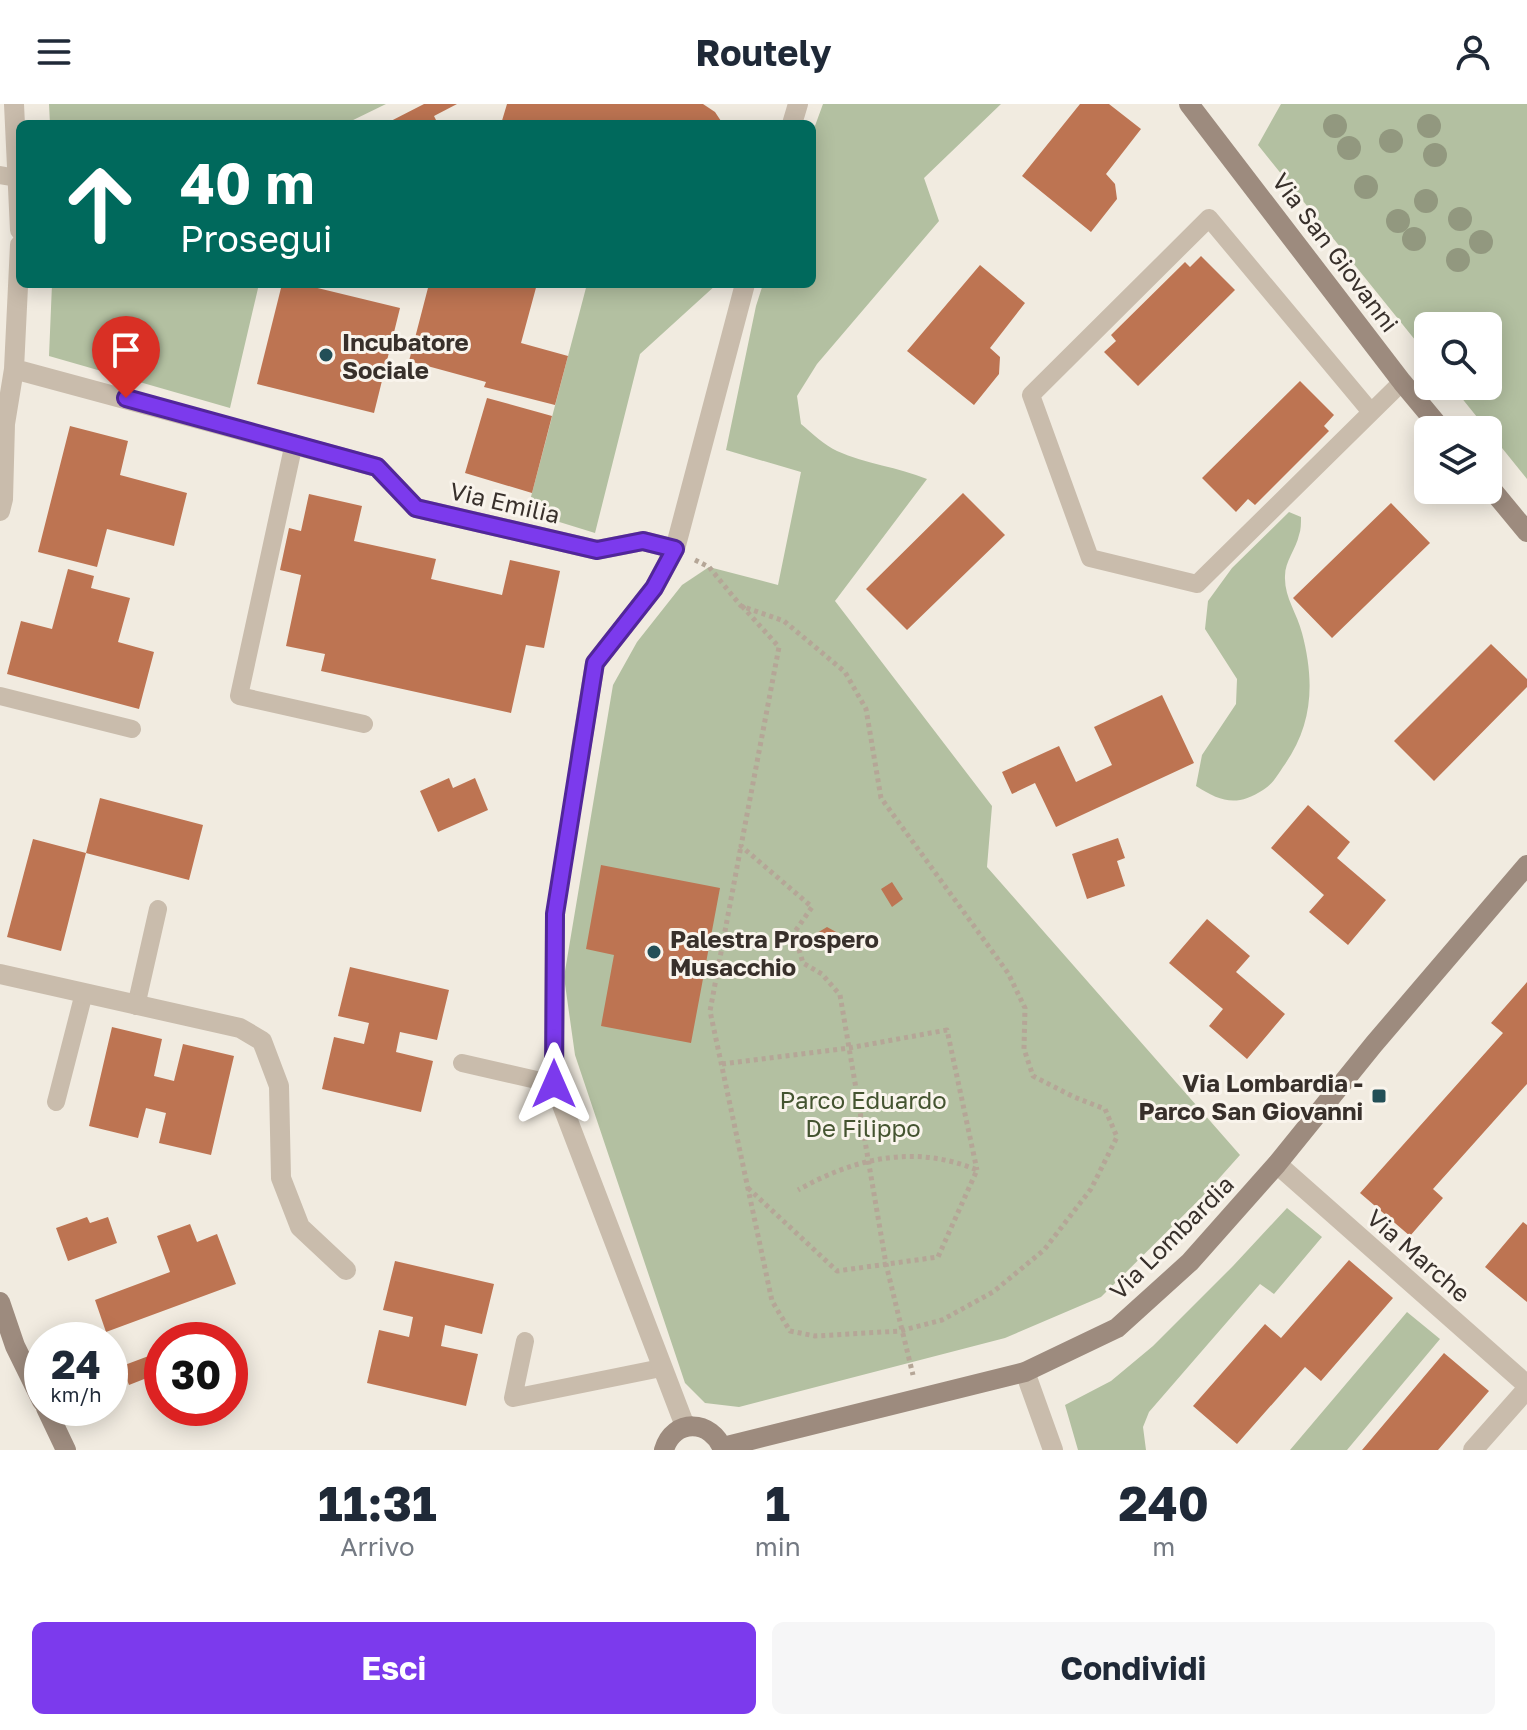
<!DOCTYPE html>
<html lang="it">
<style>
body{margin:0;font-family:"Golos Text",sans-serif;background:#f6f6f7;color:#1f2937;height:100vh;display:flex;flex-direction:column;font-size:30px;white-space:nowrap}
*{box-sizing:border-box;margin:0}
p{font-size:26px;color:#747a83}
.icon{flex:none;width:44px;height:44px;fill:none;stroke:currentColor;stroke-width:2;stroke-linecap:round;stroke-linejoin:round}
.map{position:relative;height:1346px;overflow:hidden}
.drawer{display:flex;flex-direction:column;background:#fff;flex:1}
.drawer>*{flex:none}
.banner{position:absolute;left:16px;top:16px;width:800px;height:168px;border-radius:12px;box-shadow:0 4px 20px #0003;background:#00695c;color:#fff;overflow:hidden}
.tools{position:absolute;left:1414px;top:208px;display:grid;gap:16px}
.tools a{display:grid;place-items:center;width:88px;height:88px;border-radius:12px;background:#fff;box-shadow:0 4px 20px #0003;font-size:40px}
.speed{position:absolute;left:24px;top:1218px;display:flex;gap:16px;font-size:40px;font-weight:700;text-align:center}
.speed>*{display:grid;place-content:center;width:104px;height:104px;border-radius:50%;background:#fff;box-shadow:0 4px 20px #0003;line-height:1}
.speed small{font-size:20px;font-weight:400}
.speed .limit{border:12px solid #d22;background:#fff;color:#111}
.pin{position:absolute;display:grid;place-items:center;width:68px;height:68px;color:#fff;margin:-82px -34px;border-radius:50% 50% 50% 0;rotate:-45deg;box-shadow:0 0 8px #0007}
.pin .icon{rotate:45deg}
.me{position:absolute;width:88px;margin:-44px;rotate:0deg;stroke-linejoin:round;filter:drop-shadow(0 0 6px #0008)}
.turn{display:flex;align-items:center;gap:28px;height:168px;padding:0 32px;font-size:36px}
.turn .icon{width:104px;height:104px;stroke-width:2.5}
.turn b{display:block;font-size:56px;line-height:68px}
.eta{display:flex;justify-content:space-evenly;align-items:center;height:136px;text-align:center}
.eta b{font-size:48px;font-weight:700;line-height:56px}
.action{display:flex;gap:16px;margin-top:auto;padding:16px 32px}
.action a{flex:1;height:92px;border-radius:12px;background:#7c3aed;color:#fff;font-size:32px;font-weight:700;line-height:92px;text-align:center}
.action a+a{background:#f6f6f7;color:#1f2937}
header{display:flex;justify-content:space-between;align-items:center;height:104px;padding:0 32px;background:#fff;font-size:36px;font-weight:700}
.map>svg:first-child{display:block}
</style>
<header><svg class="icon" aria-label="menu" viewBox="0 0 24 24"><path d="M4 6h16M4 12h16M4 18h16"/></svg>Routely<svg class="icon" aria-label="person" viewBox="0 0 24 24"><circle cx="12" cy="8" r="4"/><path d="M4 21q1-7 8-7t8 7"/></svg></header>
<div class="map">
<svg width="1527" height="1346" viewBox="0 0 1527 1346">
<rect width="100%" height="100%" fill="#f1ebe0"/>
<!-- green -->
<path fill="#b3c0a1" d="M 49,0 L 386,0 L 345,20 L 50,20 Z
M 823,0 L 1001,0 L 924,74 L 939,117 L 817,260 L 797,292 L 801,320 C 812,329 824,341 837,347 C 866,360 898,363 927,375 L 835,497 L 992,702 L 987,763 L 1240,1051 L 1206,1089 L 1101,1193 L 1005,1234 L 739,1303 L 705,1299 L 685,1279 L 575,951 L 564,873 L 613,581 L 637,538 L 682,481 L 709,463 L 778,481 L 801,368 L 726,346 L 756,202 L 763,180 L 812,180 L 812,30 Z
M 1281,0 L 1527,0 L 1527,375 L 1452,282 L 1488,282 L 1488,222 L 1428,222 L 1428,252 L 1258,41 Z
M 52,180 L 259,180 L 230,304 L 49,252 Z
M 587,180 L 717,180 L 640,250 L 595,429 L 527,408 Z
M 1289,408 L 1301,413 C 1301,419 1301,426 1299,431 C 1296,445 1285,457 1285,472 C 1284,493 1297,509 1302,529 C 1315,578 1313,622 1283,663 C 1277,672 1272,681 1263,686 C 1237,703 1221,698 1196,682 L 1202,651 L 1236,600 L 1237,575 L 1205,525 L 1208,497 L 1232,464 Z
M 1287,1104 L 1322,1133 L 1274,1190 L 1260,1180 L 1149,1308 L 1143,1323 L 1146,1346 L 1078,1346 L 1065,1301 L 1111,1277 L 1153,1242 L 1233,1162 Z
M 1407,1208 L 1440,1235 L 1347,1346 L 1290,1346 Z"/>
<!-- building -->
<path fill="#bd7452" d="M 424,0 L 457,0 L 434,12 L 438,20 L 385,20 Z
M 507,0 L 703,0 L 715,8 L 723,20 L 501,20 Z
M 1080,0 L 1109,0 L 1141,25 L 1106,70 L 1115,80 L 1117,95 L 1091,128 L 1022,72 Z
M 1201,152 L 1235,186 L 1138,282 L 1104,248 L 1116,237 L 1111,231 L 1185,158 L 1190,163 Z
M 980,161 L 1025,199 L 990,244 L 1000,253 L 999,270 L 974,301 L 907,247 Z
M 282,180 L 301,180 L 400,204 L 374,309 L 257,280 Z
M 429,180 L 537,180 L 521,239 L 568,252 L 555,301 L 484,283 L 486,278 L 409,257 Z
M 1300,277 L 1334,311 L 1324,322 L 1329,327 L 1255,401 L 1248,395 L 1236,408 L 1202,374 Z
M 487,294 L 552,312 L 532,389 L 465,369 Z
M 70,322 L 128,337 L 120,371 L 187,389 L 174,442 L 107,425 L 97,463 L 38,448 Z
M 963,389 L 1005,431 L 907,526 L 866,485 Z
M 309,390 L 362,402 L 354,437 L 436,455 L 431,475 L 502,491 L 510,456 L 560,467 L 544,544 L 526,541 L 511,609 L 321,567 L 325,550 L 286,542 L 301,471 L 280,466 L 289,424 L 301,427 Z
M 1391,399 L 1430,439 L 1332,534 L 1293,494 Z
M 68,465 L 94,472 L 91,484 L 130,494 L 118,538 L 154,548 L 139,605 L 7,570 L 21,517 L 52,525 Z
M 1491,540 L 1527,575 L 1527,583 L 1434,677 L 1394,637 Z
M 1162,591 L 1194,659 L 1056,723 L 1035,679 L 1012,690 L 1002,668 L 1059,642 L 1076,678 L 1112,661 L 1094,623 Z
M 449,674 L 453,684 L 475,674 L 488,706 L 438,728 L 420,687 Z
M 100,694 L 203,721 L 189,776 L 86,749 L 61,847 L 7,833 L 33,735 L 86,749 Z
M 1308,701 L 1350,738 L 1337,754 L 1386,796 L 1348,841 L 1309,808 L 1324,791 L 1271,744 Z
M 1118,734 L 1125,754 L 1117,757 L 1125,782 L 1087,795 L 1072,750 Z
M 601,761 L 720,784 L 691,939 L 601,922 L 614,851 L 586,845 Z
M 892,778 L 903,795 L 892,803 L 881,785 Z
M 1207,815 L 1250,852 L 1236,868 L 1285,910 L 1247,955 L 1209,922 L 1223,905 L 1169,859 Z
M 827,823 L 838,829 L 838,841 L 828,847 L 817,842 L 817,829 Z
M 350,863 L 449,886 L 437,936 L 400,928 L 396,948 L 433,957 L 421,1008 L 322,985 L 334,933 L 364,940 L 369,919 L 338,912 Z
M 1527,878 L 1527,980 L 1433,1085 L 1443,1094 L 1410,1132 L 1360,1089 L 1503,929 L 1491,919 Z
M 112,923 L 162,935 L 154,972 L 174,977 L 183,940 L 234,952 L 211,1051 L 159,1039 L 166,1009 L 146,1004 L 138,1034 L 89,1022 Z
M 87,1113 L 90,1119 L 108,1113 L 117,1139 L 68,1157 L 56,1124 Z
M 1523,1118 L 1527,1121 L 1527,1198 L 1485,1163 Z
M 190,1120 L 197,1138 L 217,1130 L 236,1180 L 106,1228 L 95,1196 L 170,1168 L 157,1132 Z
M 1349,1156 L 1393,1194 L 1321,1277 L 1305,1263 L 1237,1340 L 1193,1302 L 1265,1220 L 1281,1234 Z
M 395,1157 L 494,1180 L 482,1230 L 445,1221 L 441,1242 L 478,1250 L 466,1302 L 367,1279 L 379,1226 L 409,1233 L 413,1213 L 383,1206 Z
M 162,1247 L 162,1268 L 129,1281 L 122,1262 Z
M 1444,1249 L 1489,1287 L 1438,1346 L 1362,1346 Z
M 177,1304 L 218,1304 L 182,1317 Z"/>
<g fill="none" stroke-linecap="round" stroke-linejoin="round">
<!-- path -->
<path stroke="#b5a697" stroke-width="5" stroke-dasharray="4 4" stroke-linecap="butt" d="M 695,456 L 709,463 L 741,502 L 784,517 L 845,568 L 866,605 L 881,694 L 1008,869 L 1025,904 L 1024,945 L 1033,972 L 1074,993 L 1105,1005 L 1117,1033 L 1091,1085 L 1044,1146 L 993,1188 L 942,1216 L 900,1227 L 815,1232 L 790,1227 L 772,1197 L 710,907 L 741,742
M 742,502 L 779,543 L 741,742 L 812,803 L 794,829 L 803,859 L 822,870 L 840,891 L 886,1160 L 913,1271
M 722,960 L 849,944 L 947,926 L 977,1066
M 748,1084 L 837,1167 L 938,1153 L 977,1066 C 914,1040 855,1054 798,1086"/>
<!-- lane -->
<path stroke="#c9bcac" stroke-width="18" d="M 0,71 L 17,74
M 1371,308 L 1209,114 L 1031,291 L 1090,454 L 1197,480 L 1402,278
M 294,339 L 239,592 L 364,620
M 0,592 L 132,625
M 555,810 L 580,651
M 136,902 L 158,805
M 462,959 L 554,980
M 56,998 L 84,889
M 525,1237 L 513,1294 L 661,1264"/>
<!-- street -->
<path stroke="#c9bcac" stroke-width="20" d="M 14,0 L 20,126
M 792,20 L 798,0
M 14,265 L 377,363 L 416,404 L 597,446 L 643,437 L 675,445
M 0,407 L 3,395 L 5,320 L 14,265 L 20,141
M 580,651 L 595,559 L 654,484 L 675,445 L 745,180
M 555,810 L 554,980 L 685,1322
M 0,870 L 240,924 L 262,937 L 279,982 L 281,1074 L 300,1123 L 346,1166
M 1277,1060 L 1527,1281
M 1025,1268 L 1053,1346
M 1473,1346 L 1527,1285"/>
<!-- secondary -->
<path stroke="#9d8b7e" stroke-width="20" d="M 1189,0 L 1402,278 L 1442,326
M 1488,381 L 1527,428
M 0,1198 L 15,1242 L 42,1297
M 46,1304 L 66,1346
M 723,1343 L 1025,1268 L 1117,1224 L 1190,1158 L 1277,1060 L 1374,940 L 1527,761
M 664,1346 C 673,1314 712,1315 723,1346"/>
</g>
<!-- trees -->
<g fill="#92987f">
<circle cx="1335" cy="22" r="12"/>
<circle cx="1429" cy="22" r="12"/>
<circle cx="1391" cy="37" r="12"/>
<circle cx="1349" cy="44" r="12"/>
<circle cx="1435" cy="51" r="12"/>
<circle cx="1366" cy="83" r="12"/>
<circle cx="1426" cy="97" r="12"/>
<circle cx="1460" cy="115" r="12"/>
<circle cx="1398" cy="117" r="12"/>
<circle cx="1414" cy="135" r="12"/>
<circle cx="1481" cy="138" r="12"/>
<circle cx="1458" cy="156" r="12"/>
</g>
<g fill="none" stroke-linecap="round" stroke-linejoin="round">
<!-- route casing -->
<g stroke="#51269a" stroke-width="20">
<path id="route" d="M 126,294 L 377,363 L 416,404 L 597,446 L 643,437 L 675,445 L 654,484 L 595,559 L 555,810 L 554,980"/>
</g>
<!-- route -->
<use href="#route" stroke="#7c3aed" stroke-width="14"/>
</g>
<!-- markers -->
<g fill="#234f57" stroke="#f9f4ec" stroke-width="3">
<circle cx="326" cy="251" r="8"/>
<circle cx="654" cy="848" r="8"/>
<rect x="1371" y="984" width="16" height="16" rx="4"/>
</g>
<g text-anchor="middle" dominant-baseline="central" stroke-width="6" stroke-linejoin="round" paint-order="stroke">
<!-- street labels -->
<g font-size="24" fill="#38302b" stroke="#f9f4ec">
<text transform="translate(1336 148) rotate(53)">Via San Giovanni</text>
<text transform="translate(505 398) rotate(13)">Via Emilia</text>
<text transform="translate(1171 1133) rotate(-45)">Via Lombardia</text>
<text transform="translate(1419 1151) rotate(41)">Via Marche</text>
</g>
<!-- poi labels -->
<g font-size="24" font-weight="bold" fill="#38302b" stroke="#f9f4ec" text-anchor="start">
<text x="342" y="237">Incubatore<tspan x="342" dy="28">Sociale</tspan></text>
<text x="670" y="834">Palestra Prospero<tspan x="670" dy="28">Musacchio</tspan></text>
<text x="1363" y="978" text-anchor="end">Via Lombardia -<tspan x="1363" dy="28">Parco San Giovanni</tspan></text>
</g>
<!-- park labels -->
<g font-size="24" fill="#445430" stroke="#f9f4ec">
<text x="863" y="995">Parco Eduardo<tspan x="863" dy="28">De Filippo</tspan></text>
</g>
</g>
</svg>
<div class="tools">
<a><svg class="icon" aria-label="search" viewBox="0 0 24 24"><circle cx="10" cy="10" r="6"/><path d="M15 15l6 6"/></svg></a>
<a><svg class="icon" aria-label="layers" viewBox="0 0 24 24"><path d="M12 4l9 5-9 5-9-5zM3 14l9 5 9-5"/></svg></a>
</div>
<div class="speed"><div>24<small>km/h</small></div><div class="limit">30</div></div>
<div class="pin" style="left:126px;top:294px;background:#d93025"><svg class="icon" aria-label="arrive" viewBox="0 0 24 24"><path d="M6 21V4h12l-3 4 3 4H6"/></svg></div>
<svg class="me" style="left:554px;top:980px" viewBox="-20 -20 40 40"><path d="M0-17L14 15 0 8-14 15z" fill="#7c3aed" stroke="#fff" stroke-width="4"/></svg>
<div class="banner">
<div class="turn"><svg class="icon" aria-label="ahead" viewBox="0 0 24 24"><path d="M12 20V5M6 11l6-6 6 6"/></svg><div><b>40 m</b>Prosegui</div></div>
</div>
</div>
<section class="drawer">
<div class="eta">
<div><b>11:31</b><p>Arrivo</p></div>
<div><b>1</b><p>min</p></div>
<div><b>240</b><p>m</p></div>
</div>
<div class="action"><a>Esci</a><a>Condividi</a></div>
</section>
